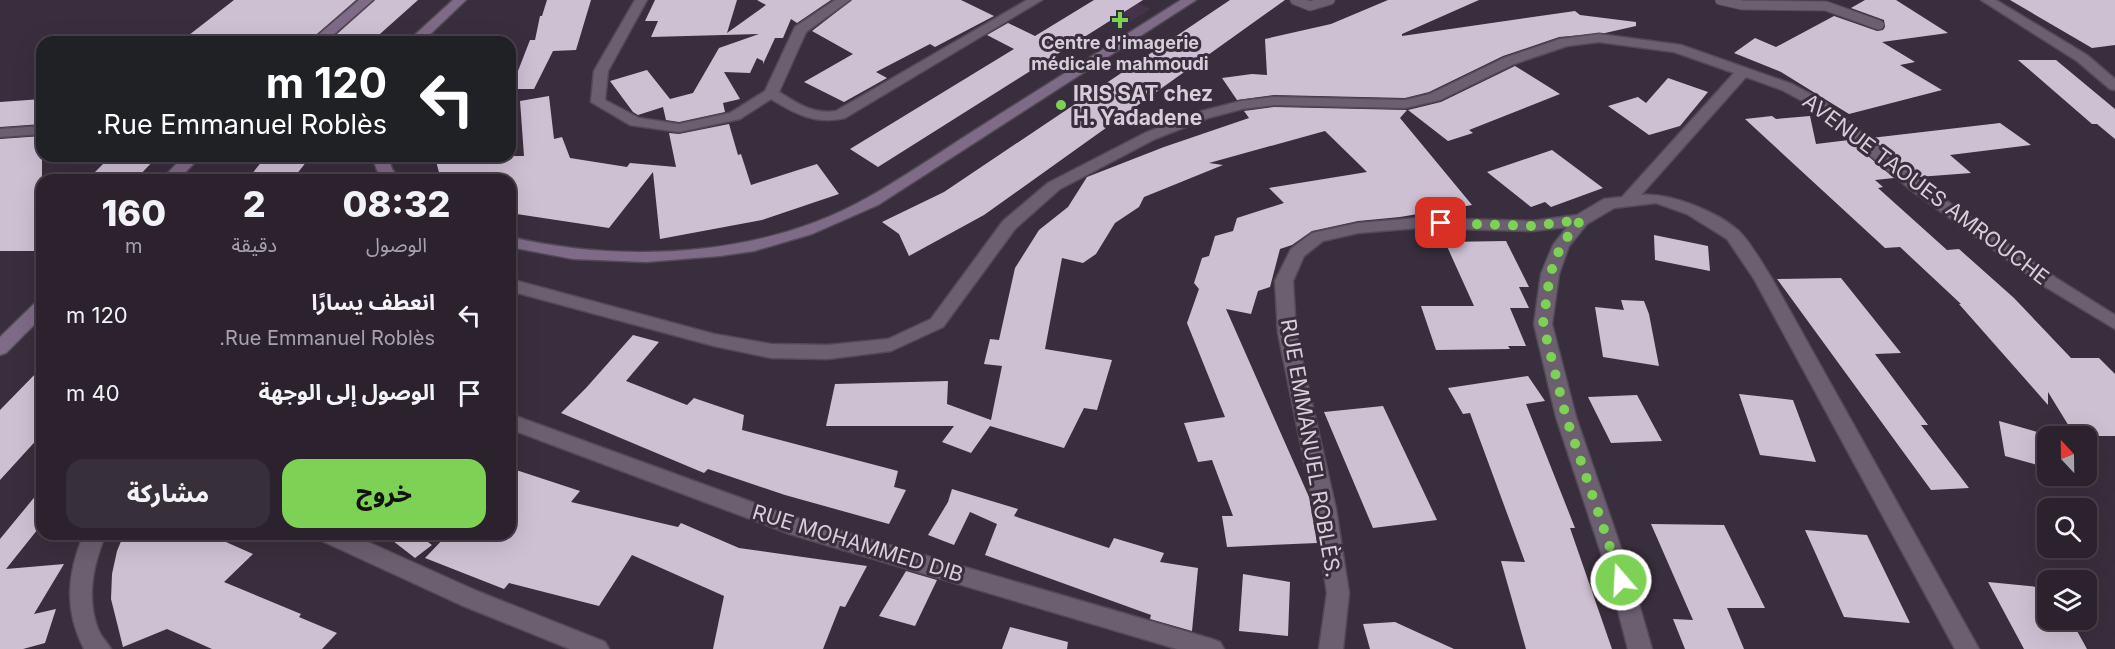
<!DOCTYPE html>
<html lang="ar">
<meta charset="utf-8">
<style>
body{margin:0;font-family:Inter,"Noto Sans Arabic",sans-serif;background:#372f3a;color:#f1f3f6;direction:rtl;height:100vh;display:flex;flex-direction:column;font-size:22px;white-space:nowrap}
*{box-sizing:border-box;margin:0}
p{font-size:20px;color:#a6a4aa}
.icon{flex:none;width:33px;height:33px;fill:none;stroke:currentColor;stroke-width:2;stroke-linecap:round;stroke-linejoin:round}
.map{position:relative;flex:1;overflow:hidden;direction:ltr}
.details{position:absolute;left:36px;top:174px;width:480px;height:366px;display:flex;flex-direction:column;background:#2b222e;border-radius:18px;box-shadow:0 6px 24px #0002,0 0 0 2px #473f4a;direction:rtl}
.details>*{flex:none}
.banner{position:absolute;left:36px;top:36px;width:480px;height:126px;border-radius:18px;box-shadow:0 6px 24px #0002,0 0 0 2px #473f4a;direction:rtl;background:#202124;color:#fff;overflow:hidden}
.needle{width:39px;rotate:338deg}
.fabs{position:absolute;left:2037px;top:426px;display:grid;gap:12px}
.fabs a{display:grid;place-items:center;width:60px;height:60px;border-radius:12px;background:#2b222e;box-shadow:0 6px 24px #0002,0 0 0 2px #473f4a;font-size:30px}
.pin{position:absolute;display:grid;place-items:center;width:51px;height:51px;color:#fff;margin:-26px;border-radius:12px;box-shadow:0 3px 9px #0006}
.me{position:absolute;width:66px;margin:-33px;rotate:341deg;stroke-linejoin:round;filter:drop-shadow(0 0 4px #0008)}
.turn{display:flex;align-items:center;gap:21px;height:126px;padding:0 30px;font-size:27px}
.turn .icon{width:78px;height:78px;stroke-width:2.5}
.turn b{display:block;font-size:42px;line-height:51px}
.eta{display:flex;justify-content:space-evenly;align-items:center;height:102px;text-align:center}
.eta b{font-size:36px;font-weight:800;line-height:42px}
.primary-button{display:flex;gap:12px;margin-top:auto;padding:12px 30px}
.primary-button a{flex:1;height:69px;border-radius:18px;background:#7dd154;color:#111;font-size:24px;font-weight:800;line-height:69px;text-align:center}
.primary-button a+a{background:#372f3a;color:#f1f3f6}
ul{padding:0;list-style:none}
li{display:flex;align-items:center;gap:18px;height:78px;padding:0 30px}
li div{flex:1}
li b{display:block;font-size:22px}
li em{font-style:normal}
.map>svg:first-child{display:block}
</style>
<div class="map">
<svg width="2115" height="649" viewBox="0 0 2115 649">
<rect width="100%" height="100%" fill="#392e3d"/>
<!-- built -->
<path fill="#443449" d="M 1129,0 L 1151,9 L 1122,27 L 1090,13 Z"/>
<!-- building -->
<path fill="#cec0d3" d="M 234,0 L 356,0 L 308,42 L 180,42 Z
M 375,0 L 418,0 L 371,42 L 328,42 Z
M 547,0 L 591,0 L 576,50 L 553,51 L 534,89 L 511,89 L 530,40 L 535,40 L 540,16 L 542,16 Z
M 655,0 L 737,0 L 727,33 L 766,5 L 757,0 L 831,0 L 797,23 L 791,19 L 783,38 L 775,38 L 763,64 L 763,61 L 757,58 L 750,73 L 724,72 L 740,99 L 723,103 L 725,112 L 679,122 L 666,120 L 663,107 L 638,115 L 633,112 L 610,81 L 647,70 L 670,99 L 693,93 L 719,48 L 759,34 L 651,37 L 658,21 L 645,21 Z
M 852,0 L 961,0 L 994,16 L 935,47 L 930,44 L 876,72 L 887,78 L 844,102 L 804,82 L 853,54 L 812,31 Z
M 1094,0 L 1143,0 L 878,167 L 850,149 L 1014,49 L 987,35 L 1008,23 L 1035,36 Z
M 1230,0 L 1285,0 L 984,215 L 909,256 L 899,234 L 882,222 L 944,192 Z
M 1388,0 L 1479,0 L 1402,34 L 1402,36 L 1575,11 L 1580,15 L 1636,22 L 1636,26 L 1605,33 L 1559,37 L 1503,56 L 1429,92 L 1405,98 L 1274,95 L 1237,100 L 1222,78 L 1252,74 L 1267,75 L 1265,39 L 1331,24 Z
M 1865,0 L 1896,0 L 1948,33 L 1882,42 L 1915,62 L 1900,65 L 1942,90 L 1849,114 L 1781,72 L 1734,53 L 1755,38 L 1776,47 L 1834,16 L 1877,31 L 1883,30 L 1885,27 L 1884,20 L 1851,8 Z
M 2010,0 L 2115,0 L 2115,45 L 2092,48 Z
M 2018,60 L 2056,60 L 2115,109 L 2115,139 L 2097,124 L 2092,124 Z
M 1515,66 L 1560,94 L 1469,130 L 1473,133 L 1448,141 L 1408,110 L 1441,102 Z
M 1668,78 L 1708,92 L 1680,126 L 1649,135 L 1608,106 L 1638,97 L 1646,103 Z
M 549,96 L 554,139 L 562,137 L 570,158 L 627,167 L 630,163 L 676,167 L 669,133 L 679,134 L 729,124 L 738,155 L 741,154 L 751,185 L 817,164 L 839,194 L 762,220 L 660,239 L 653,172 L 609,228 L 510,213 L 510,180 L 441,180 L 436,161 L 455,156 L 524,156 L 520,101 Z
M 42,99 L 42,124 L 0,127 L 0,102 Z
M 1274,107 L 1407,110 L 1400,118 L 1472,205 L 1400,217 L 1358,221 L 1312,231 L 1292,245 L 1280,249 L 1270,287 L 1258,291 L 1251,314 L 1226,309 L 1309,497 L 1317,543 L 1227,547 L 1222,516 L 1233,516 L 1212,460 L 1198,462 L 1184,423 L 1225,417 L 1187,323 L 1199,289 L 1194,283 L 1202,258 L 1209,256 L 1215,236 L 1233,231 L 1237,218 L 1284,203 L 1269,188 L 1367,172 L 1325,131 L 1209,163 L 1223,165 L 1144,197 L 1139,207 L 1115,223 L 1096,254 L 1083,263 L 1062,258 L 1045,349 L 1112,360 L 1097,410 L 1084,408 L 1064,448 L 990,426 L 971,453 L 942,442 L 954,426 L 826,426 L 835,384 L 948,381 L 947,404 L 991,420 L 1002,366 L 984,364 L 990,339 L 999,340 L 1015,268 L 1039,230 L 1068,207 L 1087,177 L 1164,147 L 1249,118 L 1244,111 Z
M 1772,116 L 1776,119 L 1810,116 L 1816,144 L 1849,140 L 1894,178 L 1875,180 L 1883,187 L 1878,188 L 1947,250 L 1959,249 L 2014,298 L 2071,358 L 2099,358 L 2115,374 L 2115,436 L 2075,436 L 2048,392 L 2048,405 L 1959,304 L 1961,304 L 1900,247 L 1885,248 L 1745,119 Z
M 2000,123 L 2031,145 L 1950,155 L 1971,173 L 1918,177 L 1871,138 Z
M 42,136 L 42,251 L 0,251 L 0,139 Z
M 1552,150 L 1603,188 L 1551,207 L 1545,202 L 1531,207 L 1487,172 Z
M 111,156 L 158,156 L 135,180 L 87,180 Z
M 266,156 L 311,156 L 292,180 L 247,180 Z
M 1654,235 L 1708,246 L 1710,271 L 1655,260 Z
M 1506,241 L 1529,287 L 1519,287 L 1529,308 L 1510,308 L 1526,346 L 1508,346 L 1510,349 L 1436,350 L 1421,306 L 1474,306 L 1445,242 Z
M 1841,278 L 1901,353 L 1875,354 L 1928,425 L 1921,425 L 1969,488 L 1931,490 L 1777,279 Z
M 1621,300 L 1644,301 L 1649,314 L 1659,366 L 1603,357 L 1595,307 L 1624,310 Z
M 633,335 L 659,342 L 626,381 L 687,405 L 694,398 L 744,415 L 742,430 L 898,471 L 894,487 L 906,490 L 889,524 L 785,495 L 708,469 L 704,473 L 561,413 L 586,388 Z
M 42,367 L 42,434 L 0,480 L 0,410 Z
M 1528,376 L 1545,401 L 1526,404 L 1575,528 L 1570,528 L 1612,649 L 1526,649 L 1501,561 L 1525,562 L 1470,413 L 1463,414 L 1448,388 Z
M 1739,394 L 1793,400 L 1816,462 L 1760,455 Z
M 1637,395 L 1662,441 L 1611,443 L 1588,397 Z
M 1383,406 L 1437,520 L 1373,528 L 1324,412 Z
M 1999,421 L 2048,435 L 2048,468 L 2005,456 Z
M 510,468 L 580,491 L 571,502 L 678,527 L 681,523 L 739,548 L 867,566 L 845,607 L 840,606 L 823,649 L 713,649 L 724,596 L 632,555 L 599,606 L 509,583 L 504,589 L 425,558 L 448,534 L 510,534 Z
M 42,488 L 42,524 L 6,569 L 64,564 L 34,614 L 56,609 L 45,643 L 23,649 L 0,649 L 0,539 Z
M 952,489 L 1018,509 L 1014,516 L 1109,548 L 1114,538 L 1164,553 L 1160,562 L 1198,568 L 1192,631 L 1150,619 L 1151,615 L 985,555 L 997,524 L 970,512 L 954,545 L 928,535 L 948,502 Z
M 1651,524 L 1724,525 L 1765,608 L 1727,608 L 1744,649 L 1685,649 L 1673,619 L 1693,620 Z
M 1805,530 L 1867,535 L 1910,623 L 1844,617 Z
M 124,534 L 208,534 L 253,554 L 224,582 L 301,614 L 299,617 L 337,633 L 322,649 L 212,649 L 167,629 L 123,647 L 111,599 L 112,574 L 117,551 Z
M 384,534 L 417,534 L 432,545 L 415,558 Z
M 906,571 L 937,580 L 915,626 L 879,616 Z
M 1243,574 L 1290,582 L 1288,636 L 1239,631 Z
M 1988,582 L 2048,588 L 2048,620 L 2071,620 L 2087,649 L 2024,649 Z
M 1395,622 L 1454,649 L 1370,649 L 1363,624 Z
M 1010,627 L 1068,642 L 1067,649 L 1002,649 Z"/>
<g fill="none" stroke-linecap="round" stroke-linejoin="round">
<!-- lane casing -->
<g stroke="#534a57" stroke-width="11">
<path id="lane" d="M 1295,0 L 1310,6 L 1330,0
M 1720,0 L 1742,5 L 1826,6 L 1879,25"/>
</g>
<!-- street casing -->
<g stroke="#534a57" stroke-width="3">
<path id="street" d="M 635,0 L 647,0 L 608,71 L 605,100 L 639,118 L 679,124 L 730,113 L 765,91 L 795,27 L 835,0 L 850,0 L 806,32 L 779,92 C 797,103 813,115 836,111 L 1027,0 L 1042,0 L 845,118 C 816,125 795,114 771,99 L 740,119 L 679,132 L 630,125 L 591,102 L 594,71 Z
M 1981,0 L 1996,0 L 2087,55 L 2115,79 L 2115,90 L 2110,89 L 2077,61 Z
M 1599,34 L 1681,45 L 1792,84 L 1822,100 L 1923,184 L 2056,278 L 2115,315 L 2115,329 L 2044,286 L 1911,190 L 1812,106 L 1782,90 L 1746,77 L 1641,195 C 1669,192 1718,212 1739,231 C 1751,243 1762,263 1771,277 L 1979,649 L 1955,649 L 1754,279 L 1727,239 L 1687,214 L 1656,203 L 1614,208 L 1587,224 L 1569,246 L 1559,274 L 1552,324 L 1576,417 L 1632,580 L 1652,649 L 1628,649 L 1610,580 L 1556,417 L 1534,324 L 1541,274 L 1553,245 L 1567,227 L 1532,231 L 1418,228 L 1358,233 L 1323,241 L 1304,256 L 1293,281 L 1296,333 L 1336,509 L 1349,593 L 1343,649 L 1319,649 L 1327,593 L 1314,509 L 1278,333 L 1275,281 L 1291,249 L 1312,233 L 1358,223 L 1418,218 L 1532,221 L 1577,215 L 1604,199 L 1622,197 L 1734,73 L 1674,52 L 1599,42 L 1567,46 L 1514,64 L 1440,100 L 1405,108 L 1274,105 L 1242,109 L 1208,118 L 1155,139 L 1060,189 L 1015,229 L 943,327 L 891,351 L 828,359 L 771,358 L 714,346 L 510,291 L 510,279 L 714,334 L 771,344 L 828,345 L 888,339 L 931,319 L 1003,221 L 1048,183 L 1145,133 L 1198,112 L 1241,101 L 1274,97 L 1405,100 L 1430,94 L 1504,58 L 1560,39 Z
M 42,126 L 42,134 L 0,137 L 0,129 Z
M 510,414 L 793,517 L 1212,639 L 1220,642 L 1224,649 L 1177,649 L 790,534 L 510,429 Z
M 84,534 L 106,534 C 93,564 86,598 98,629 C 101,637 107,642 111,649 L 84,649 C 64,609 67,574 84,534 Z
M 317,534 L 350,534 L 477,591 L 605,642 L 609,649 L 570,649 L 461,605 L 320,540 Z"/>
</g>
<!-- secondary casing -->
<g stroke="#534a57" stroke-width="3">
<path id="secondary" d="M 359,0 L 373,0 L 325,42 L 310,42 Z
M 453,0 L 466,0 L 422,42 L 407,42 Z
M 1181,0 L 1196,0 L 878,205 L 812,234 L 754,251 L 720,256 L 646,262 L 573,259 L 510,247 L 510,237 C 625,264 762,257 867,198 C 908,175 946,148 986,123 C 1051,82 1116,41 1181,0 Z
M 184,156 L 201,156 L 178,180 L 161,180 Z
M 372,156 L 388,156 L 392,169 L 401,180 L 385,180 L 377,170 Z
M 42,300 L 42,317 L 6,353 L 0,355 L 0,337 L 36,302 Z"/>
</g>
<!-- lane -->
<use href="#lane" stroke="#6b5f70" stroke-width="9"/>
<!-- street -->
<use href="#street" fill="#6b5f70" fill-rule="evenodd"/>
<!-- secondary -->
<use href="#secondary" fill="#7f6a87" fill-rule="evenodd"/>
</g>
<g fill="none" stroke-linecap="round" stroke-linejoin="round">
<!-- route -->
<path stroke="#7dd154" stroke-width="10" stroke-dasharray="0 18" d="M 1441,223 L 1532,226 L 1581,220 L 1561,245 L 1556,259 L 1550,274 L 1543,324 L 1566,417 L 1621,580"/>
</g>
<!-- markers -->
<g fill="#7dd154" stroke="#392e3d" stroke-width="2">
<path d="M1117 11h6v6h6v6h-6v6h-6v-6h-6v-6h6z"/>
<circle cx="1061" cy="105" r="6"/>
</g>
<g text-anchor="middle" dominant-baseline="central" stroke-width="6" stroke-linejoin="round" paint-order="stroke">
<!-- far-poi labels -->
<g font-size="18" font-weight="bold" fill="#d6cfd9" stroke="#392e3d">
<text x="1120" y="42">Centre d'imagerie<tspan x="1120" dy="21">médicale mahmoudi</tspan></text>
</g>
<!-- poi labels -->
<g font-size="21" font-weight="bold" fill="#d6cfd9" stroke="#392e3d" text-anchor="start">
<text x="1073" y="93">IRIS SAT chez<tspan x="1073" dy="24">H. Yadadene</tspan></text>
</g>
<!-- street labels -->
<g font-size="21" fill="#d6cfd9" stroke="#392e3d">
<text transform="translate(1926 189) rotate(37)">AVENUE TAOUES AMROUCHE</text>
<text transform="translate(1311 448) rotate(80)">RUE EMMANUEL ROBLÈS.</text>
<text transform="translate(858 543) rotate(17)">RUE MOHAMMED DIB</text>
</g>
</g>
</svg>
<div class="fabs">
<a><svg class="needle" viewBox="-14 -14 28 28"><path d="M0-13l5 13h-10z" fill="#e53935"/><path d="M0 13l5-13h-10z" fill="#a6a4aa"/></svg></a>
<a><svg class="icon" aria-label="search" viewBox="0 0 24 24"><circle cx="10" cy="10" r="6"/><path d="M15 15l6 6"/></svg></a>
<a><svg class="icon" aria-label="layers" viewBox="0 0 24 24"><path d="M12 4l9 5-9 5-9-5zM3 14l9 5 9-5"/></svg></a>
</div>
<div class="pin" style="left:1441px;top:223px;background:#d93025"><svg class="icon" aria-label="arrive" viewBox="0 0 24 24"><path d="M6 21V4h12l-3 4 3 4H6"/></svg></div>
<svg class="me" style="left:1621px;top:580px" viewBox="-20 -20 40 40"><circle r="17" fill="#7dd154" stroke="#fff" stroke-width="3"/><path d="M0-11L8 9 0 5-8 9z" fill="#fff"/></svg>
<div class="banner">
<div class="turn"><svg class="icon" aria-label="left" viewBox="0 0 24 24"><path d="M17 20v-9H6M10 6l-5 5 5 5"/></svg><div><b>120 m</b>Rue Emmanuel Roblès.</div></div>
</div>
<section class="details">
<div class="eta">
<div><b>08:32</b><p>الوصول</p></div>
<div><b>2</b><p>دقيقة</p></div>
<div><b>160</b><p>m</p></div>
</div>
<ul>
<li><svg class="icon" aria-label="left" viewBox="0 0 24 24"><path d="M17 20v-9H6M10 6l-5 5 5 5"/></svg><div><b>انعطف يسارًا</b><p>Rue Emmanuel Roblès.</p></div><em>120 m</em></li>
<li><svg class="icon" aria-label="arrive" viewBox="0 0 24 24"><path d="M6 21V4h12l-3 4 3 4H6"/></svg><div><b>الوصول إلى الوجهة</b></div><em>40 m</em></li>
</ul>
<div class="primary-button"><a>خروج</a><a>مشاركة</a></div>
</section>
</div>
